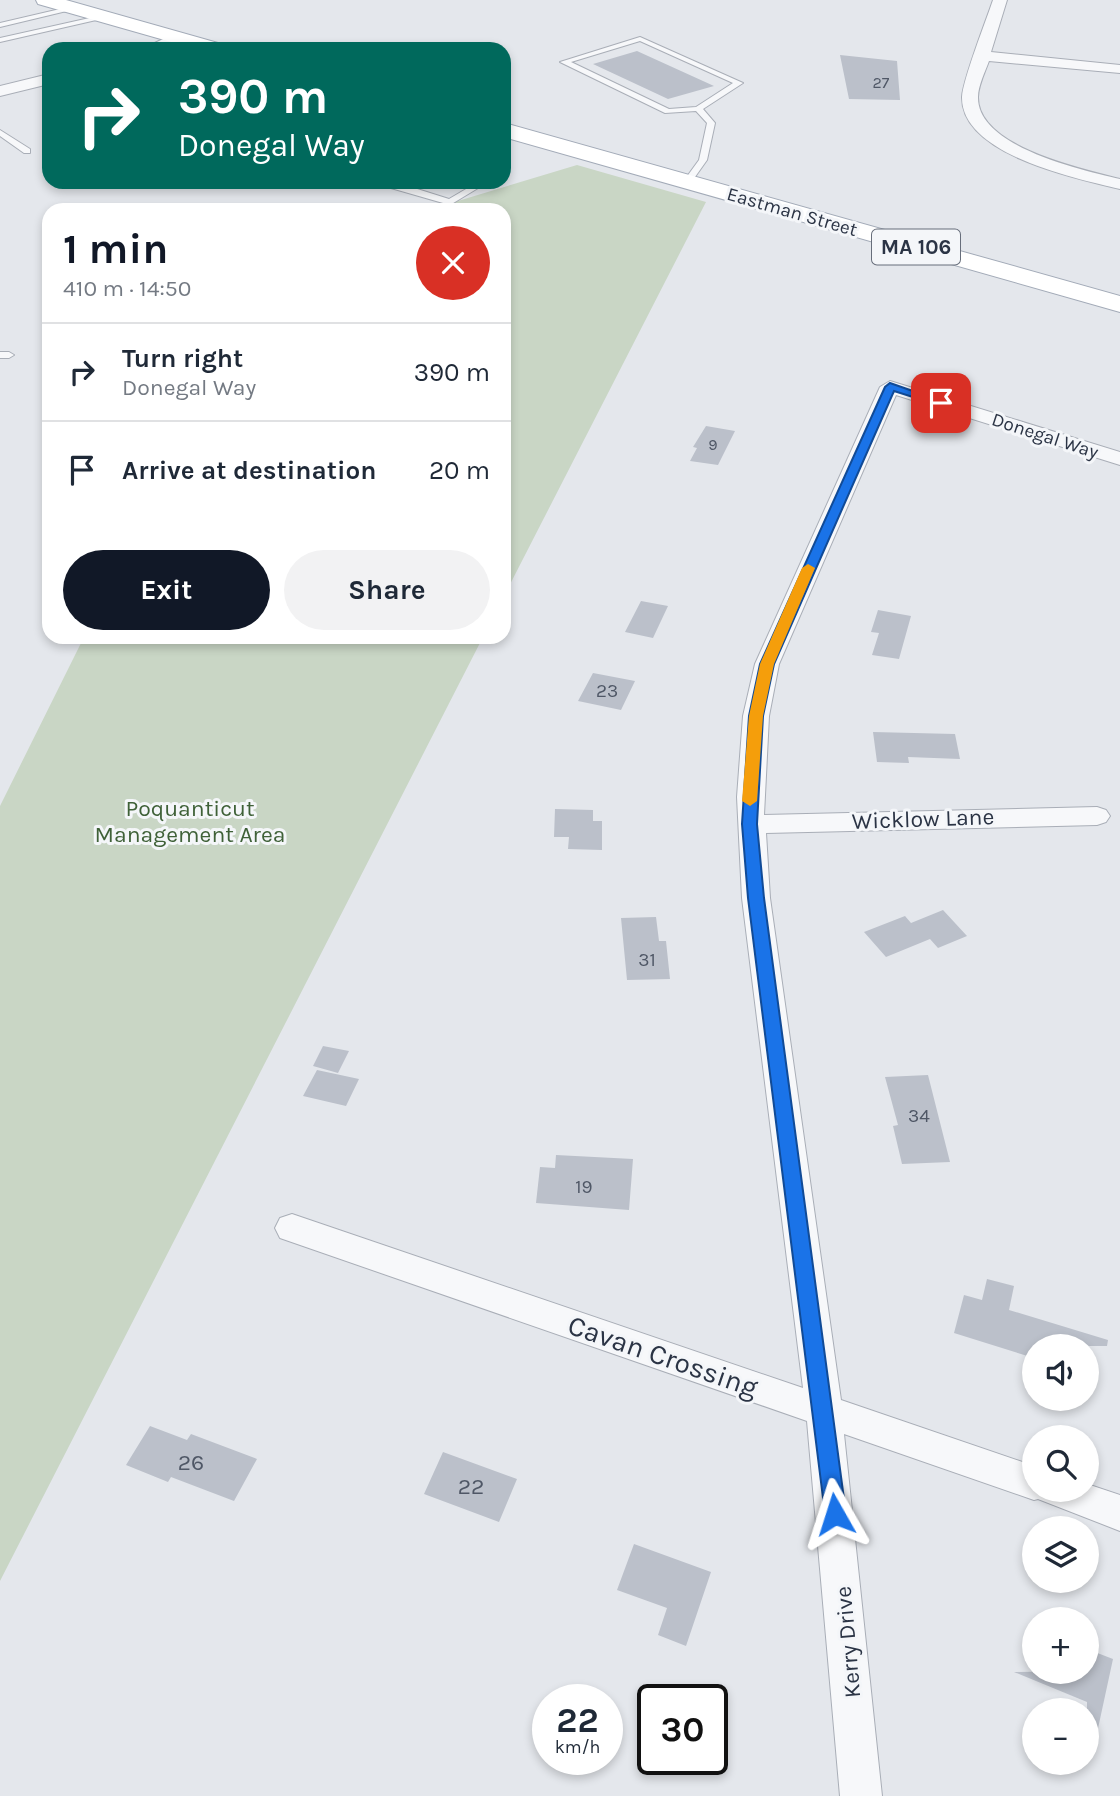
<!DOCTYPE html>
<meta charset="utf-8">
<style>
body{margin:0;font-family:Karla,sans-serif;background:#f2f2f3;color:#1f2937;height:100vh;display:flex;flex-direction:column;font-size:26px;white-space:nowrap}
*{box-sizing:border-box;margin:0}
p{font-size:23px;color:#747a83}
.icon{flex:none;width:38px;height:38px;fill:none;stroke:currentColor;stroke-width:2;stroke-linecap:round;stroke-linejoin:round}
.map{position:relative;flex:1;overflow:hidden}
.details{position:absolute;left:42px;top:203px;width:469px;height:441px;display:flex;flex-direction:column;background:#fff;border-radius:21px;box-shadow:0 4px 10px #0003}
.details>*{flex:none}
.banner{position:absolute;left:42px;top:42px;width:469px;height:147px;border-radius:21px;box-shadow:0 4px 10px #0003;background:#00695c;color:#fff;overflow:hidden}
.buttons{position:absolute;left:1022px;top:1334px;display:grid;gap:14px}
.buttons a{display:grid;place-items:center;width:77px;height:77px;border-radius:50%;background:#fff;box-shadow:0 4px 10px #0003;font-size:35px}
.speed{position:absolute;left:532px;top:1684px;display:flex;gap:14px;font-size:35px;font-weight:700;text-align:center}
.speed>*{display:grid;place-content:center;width:91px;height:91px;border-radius:50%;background:#fff;box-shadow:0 4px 10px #0003;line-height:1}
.speed small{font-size:18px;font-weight:400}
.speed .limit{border:4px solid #111;border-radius:10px;background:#fff;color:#111}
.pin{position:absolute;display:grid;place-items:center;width:60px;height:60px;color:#fff;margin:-30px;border-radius:14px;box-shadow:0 4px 10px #0006}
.me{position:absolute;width:77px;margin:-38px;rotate:354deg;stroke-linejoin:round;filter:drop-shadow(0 0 5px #0008)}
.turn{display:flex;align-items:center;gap:24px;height:147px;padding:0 21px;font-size:32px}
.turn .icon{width:91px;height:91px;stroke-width:2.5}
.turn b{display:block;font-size:49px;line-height:60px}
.round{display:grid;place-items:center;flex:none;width:74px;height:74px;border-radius:37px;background:#f2f2f3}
.summary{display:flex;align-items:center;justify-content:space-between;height:119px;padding:0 21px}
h1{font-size:42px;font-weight:700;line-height:52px;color:#111827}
.action{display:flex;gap:14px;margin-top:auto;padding:14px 21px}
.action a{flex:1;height:80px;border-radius:42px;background:#111827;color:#fff;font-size:28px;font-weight:700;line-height:80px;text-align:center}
.action a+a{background:#f2f2f3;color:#1f2937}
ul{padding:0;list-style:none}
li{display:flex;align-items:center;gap:21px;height:98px;padding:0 21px;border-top:2px solid #e0e1e3}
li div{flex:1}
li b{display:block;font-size:26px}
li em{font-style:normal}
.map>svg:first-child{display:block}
</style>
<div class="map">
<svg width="1120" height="1796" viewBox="0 0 1120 1796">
<rect width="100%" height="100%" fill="#e4e7ec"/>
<!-- green -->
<path fill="#c9d6c5" d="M 577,165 L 706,202 L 504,596 L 504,210 L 428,210 Z
M 84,637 L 483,637 L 0,1581 L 0,806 Z"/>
<!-- building -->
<path fill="#bbc0ca" d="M 637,51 L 714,86 L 668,99 L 593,64 Z
M 840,55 L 897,61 L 900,100 L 849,99 Z
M 706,426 L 735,431 L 718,465 L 690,461 L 697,448 L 693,447 Z
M 641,601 L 668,606 L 653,638 L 625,632 Z
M 878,610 L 911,616 L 899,659 L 872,655 L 879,633 L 871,632 Z
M 593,673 L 635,681 L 621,710 L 578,701 Z
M 873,732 L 955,734 L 960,759 L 908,757 L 909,763 L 877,762 Z
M 555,809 L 593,810 L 593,821 L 602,821 L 602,850 L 568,849 L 569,837 L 554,837 Z
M 943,910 L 967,936 L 938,948 L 930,939 L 886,957 L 864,932 L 905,916 L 911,923 Z
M 656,917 L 659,941 L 666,941 L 670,979 L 627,980 L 621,918 Z
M 323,1046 L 349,1051 L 338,1073 L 313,1066 Z
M 317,1070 L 359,1079 L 346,1106 L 303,1096 Z
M 928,1075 L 950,1162 L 902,1164 L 893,1126 L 898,1125 L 885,1077 Z
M 556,1155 L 633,1159 L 629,1210 L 536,1203 L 540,1167 L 555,1168 Z
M 987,1279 L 1014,1286 L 1009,1310 L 1108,1340 L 1107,1346 L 1034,1346 L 1034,1358 L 954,1333 L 964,1295 L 982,1300 Z
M 150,1426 L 187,1440 L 191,1434 L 257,1459 L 234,1501 L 171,1477 L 168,1482 L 126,1465 Z
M 443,1452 L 517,1479 L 499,1522 L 424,1494 Z
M 634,1544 L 711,1572 L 686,1646 L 658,1635 L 667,1608 L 617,1590 Z
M 1087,1649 L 1113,1659 L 1097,1733 L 1087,1732 L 1087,1702 L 1014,1672 L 1087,1671 Z"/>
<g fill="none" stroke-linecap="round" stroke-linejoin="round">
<!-- service casing -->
<g stroke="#a9aeb7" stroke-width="2">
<path id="service" d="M 73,6 L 75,9 L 0,27 L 0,23 Z
M 103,15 L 105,18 L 0,42 L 0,38 Z
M 640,37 L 743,83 L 703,109 L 715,123 L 707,160 L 690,184 L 683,182 L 699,160 L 707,123 L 696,111 L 665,113 L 560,62 ZM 640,41 L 733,83 L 696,107 L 669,109 L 571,62 Z
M 0,130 L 30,149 L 30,153 L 24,153 L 0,136 Z
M 384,182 L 395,182 L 449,199 L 478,182 L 488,182 L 450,205 L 384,186 Z
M 0,352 L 9,352 L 14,355 L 9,358 L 0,358 Z"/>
</g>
<!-- minor casing -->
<g stroke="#a9aeb7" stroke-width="2">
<path id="minor" d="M 993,0 L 1007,0 L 991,52 L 1120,65 L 1120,73 L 989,61 C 985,72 978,86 978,97 C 977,147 1083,170 1120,179 L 1120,189 C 1078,179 961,155 962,97 C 963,79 986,21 993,0 Z
M 176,33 L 183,37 C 171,48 158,49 142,49 Z
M 49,74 L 49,84 L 0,96 L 0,86 Z
M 890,381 L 1120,452 L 1120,465 L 896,395 L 779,664 L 769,716 L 764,815 L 1097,807 L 1106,810 L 1110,816 L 1106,822 L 1097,825 L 766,833 L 770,898 L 841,1400 L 1034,1466 L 1034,1489 L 1087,1489 L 1087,1484 L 1120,1495 L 1120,1531 L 1038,1499 L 1034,1500 L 844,1434 L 882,1796 L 840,1796 L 807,1421 L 280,1238 L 275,1228 L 280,1218 L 292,1214 L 803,1388 L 742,898 L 737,797 L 743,716 L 755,664 L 880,387 Z"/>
</g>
<!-- primary casing -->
<g stroke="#a3abb8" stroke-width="2">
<path id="primary" d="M 36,0 L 66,0 L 225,45 L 228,49 L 196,49 L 38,4 Z
M 504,123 L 1120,296 L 1120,312 L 504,137 Z"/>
</g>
<!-- service -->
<use href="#service" fill="#f7f8fa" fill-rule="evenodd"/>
<!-- minor -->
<use href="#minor" fill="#f7f8fa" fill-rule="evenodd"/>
<!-- primary -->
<use href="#primary" fill="#fff" fill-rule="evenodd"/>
</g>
<!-- route -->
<path fill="#1a73e8" stroke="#114b97" stroke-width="2" d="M 890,383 L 947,403 L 941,406 L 894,391 L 774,664 L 763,716 L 757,824 L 764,898 L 846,1514 L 843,1521 L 835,1524 L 828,1521 L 825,1514 L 748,898 L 742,824 L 749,716 L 760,664 L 885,387 Z"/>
<!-- slow -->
<path fill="#f59e0b" d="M 808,564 L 815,568 L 774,664 L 763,716 L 757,801 L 750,806 L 742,801 L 749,716 L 760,664 L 802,568 Z"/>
<g text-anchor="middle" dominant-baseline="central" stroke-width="6" stroke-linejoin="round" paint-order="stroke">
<!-- far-number labels -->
<g font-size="16" fill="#4f5766">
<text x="881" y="82">27</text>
<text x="713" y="444">9</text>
</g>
<!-- far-street labels -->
<g font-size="19" fill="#2b3445" stroke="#f4f6f9">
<text transform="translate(792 212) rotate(16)">Eastman Street</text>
<text transform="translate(1045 436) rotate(18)">Donegal Way</text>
</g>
<!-- number labels -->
<g font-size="19" fill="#4f5766">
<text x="607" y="691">23</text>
<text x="647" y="960">31</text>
<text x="919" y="1116">34</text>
<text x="584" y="1187">19</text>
</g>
<!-- shield labels -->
<rect fill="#f4f6f9" stroke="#676e7b" stroke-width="2" x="872" y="229.5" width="88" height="35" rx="5"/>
<g font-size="21" font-weight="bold" fill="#2b3445">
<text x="916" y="247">MA 106</text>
</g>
<!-- park labels -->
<g font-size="23" fill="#3f6138" stroke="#f4f6f9">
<text x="190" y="808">Poquanticut<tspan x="190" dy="26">Management Area</tspan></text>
</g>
<!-- street labels -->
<g font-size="23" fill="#2b3445" stroke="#f4f6f9">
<text transform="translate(923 819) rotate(-2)">Wicklow Lane</text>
<text transform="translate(848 1642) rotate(-95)">Kerry Drive</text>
</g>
<!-- near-number labels -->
<g font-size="23" fill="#4f5766">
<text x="191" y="1462">26</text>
<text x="471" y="1486">22</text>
</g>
<!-- near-street labels -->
<g font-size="28" fill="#2b3445" stroke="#f4f6f9">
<text transform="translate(663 1356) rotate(19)">Cavan Crossing</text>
</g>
</g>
</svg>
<div class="buttons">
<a><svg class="icon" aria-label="sound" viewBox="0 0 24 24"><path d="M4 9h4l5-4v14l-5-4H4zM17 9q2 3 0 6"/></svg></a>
<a><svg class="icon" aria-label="search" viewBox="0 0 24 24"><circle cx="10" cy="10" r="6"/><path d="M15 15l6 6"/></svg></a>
<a><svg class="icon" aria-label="layers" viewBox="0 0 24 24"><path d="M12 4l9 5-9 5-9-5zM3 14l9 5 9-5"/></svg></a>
<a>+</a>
<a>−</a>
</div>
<div class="speed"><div>22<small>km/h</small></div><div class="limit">30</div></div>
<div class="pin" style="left:941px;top:403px;background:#d93025"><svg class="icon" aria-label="arrive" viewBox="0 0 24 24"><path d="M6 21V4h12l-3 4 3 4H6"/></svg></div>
<svg class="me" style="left:835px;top:1514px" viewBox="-20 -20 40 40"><path d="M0-17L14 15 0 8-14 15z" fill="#1a73e8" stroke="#fff" stroke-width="4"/></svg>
<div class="banner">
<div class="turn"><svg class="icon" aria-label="right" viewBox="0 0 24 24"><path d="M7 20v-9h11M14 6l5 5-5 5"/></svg><div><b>390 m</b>Donegal Way</div></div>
</div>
<section class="details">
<div class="summary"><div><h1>1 min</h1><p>410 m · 14:50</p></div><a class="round" style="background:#d93025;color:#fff"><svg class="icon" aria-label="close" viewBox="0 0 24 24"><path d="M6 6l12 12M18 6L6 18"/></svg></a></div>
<ul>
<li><svg class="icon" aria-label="right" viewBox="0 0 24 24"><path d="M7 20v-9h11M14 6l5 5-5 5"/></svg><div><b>Turn right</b><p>Donegal Way</p></div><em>390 m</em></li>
<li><svg class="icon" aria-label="arrive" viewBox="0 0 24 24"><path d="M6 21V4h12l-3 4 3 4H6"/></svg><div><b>Arrive at destination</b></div><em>20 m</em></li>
</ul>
<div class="action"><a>Exit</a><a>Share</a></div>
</section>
</div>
